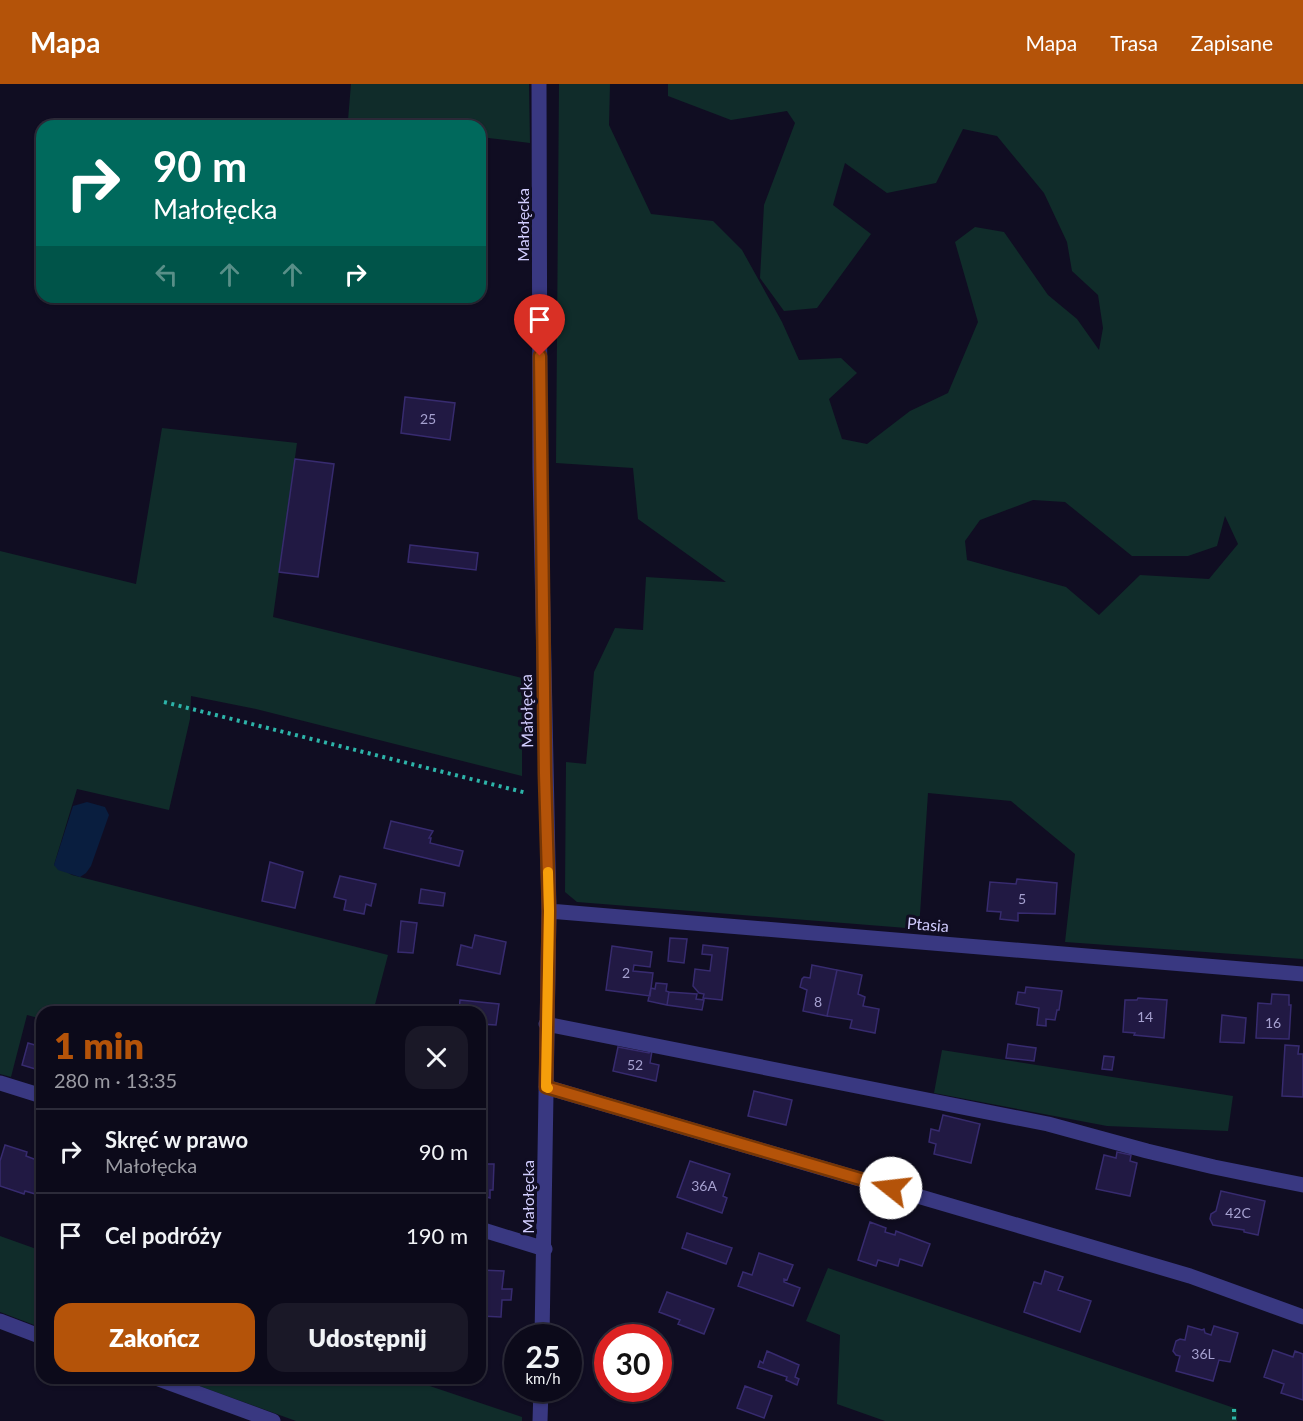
<!DOCTYPE html>
<html lang="pl">
<meta charset="utf-8">
<style>
body{margin:0;font-family:Lato,sans-serif;background:#1a1827;color:#f1f3f6;height:100vh;display:flex;flex-direction:column;font-size:22px;white-space:nowrap}
*{box-sizing:border-box;margin:0}
p{font-size:20px;color:#9a9aa2}
.icon{flex:none;width:33px;height:33px;fill:none;stroke:currentColor;stroke-width:2;stroke-linecap:round;stroke-linejoin:round}
.map{position:relative;flex:1;overflow:hidden}
.sheet{position:absolute;left:36px;top:922px;width:450px;height:378px;display:flex;flex-direction:column;background:#0c0a1a;border-radius:18px;box-shadow:0 2px 4px #0004,0 0 0 2px #2c2b39}
.sheet>*{flex:none}
.hud{position:absolute;left:36px;top:36px;width:450px;height:183px;border-radius:18px;box-shadow:0 2px 4px #0004,0 0 0 2px #2c2b39;background:#00695c;color:#fff;overflow:hidden}
.speed{position:absolute;left:504px;top:1240px;display:flex;gap:12px;font-size:30px;font-weight:700;text-align:center}
.speed>*{display:grid;place-content:center;width:78px;height:78px;border-radius:50%;background:#0c0a1a;box-shadow:0 2px 4px #0004,0 0 0 2px #2c2b39;line-height:1}
.speed small{font-size:15px;font-weight:400}
.speed .limit{border:9px solid #d22;background:#fff;color:#111}
.pin{position:absolute;display:grid;place-items:center;width:51px;height:51px;color:#fff;margin:-62px -26px;border-radius:50% 50% 50% 0;rotate:-45deg;box-shadow:0 0 6px #0007}
.pin .icon{rotate:45deg}
.me{position:absolute;width:66px;margin:-33px;rotate:286deg;stroke-linejoin:round;filter:drop-shadow(0 0 4px #0008)}
.turn{display:flex;align-items:center;gap:21px;height:126px;padding:0 18px;font-size:27px}
.turn .icon{width:78px;height:78px;stroke-width:2.5}
.turn b{display:block;font-size:42px;line-height:51px}
.lanes{display:flex;align-items:center;height:57px;padding:0 18px;background:#0003;justify-content:center;gap:30px;direction:ltr}
.lanes .off{opacity:.35}
.round{display:grid;place-items:center;flex:none;width:63px;height:63px;border-radius:18px;background:#1a1827}
.headline{display:flex;align-items:center;justify-content:space-between;height:102px;padding:0 18px}
h1{font-size:36px;font-weight:800;line-height:45px;color:#b45309}
.action{display:flex;gap:12px;margin-top:auto;padding:12px 18px}
.action a{flex:1;height:69px;border-radius:18px;background:#b45309;color:#fff;font-size:24px;font-weight:800;line-height:69px;text-align:center}
.action a+a{background:#1a1827;color:#f1f3f6}
ul{padding:0;list-style:none}
li{display:flex;align-items:center;gap:18px;height:84px;padding:0 18px;border-top:2px solid #2c2b39}
li div{flex:1}
li b{display:block;font-size:22px}
li em{font-style:normal}
header{display:flex;align-items:center;gap:36px;box-sizing:border-box;height:84px;padding:0 30px;background:#b45309;color:#fff}
header strong{font-size:28px}
nav{display:flex;gap:33px;margin-inline-start:auto;font-size:21px}
.map>svg:first-child{display:block}
</style>
<header>
<strong>Mapa</strong>
<nav><a>Mapa</a><a>Trasa</a><a>Zapisane</a></nav>
</header>
<div class="map">
<svg width="1303" height="1337" viewBox="0 0 1303 1337">
<rect width="100%" height="100%" fill="#100d22"/>
<!-- green -->
<path fill="#102c2a" fill-rule="evenodd" d="M 351,0 L 529,0 L 530,59 L 480,53 L 480,42 L 394,42 L 348,36 Z
M 559,0 L 610,0 L 609,41 L 651,130 L 713,137 L 742,166 L 782,238 L 799,276 L 841,274 L 857,289 L 829,315 L 842,355 L 867,360 L 910,327 L 948,309 L 978,238 L 955,158 L 975,143 L 1004,148 L 1048,211 L 1077,235 L 1099,266 L 1103,244 L 1098,211 L 1072,187 L 1067,158 L 1044,109 L 997,52 L 963,45 L 936,99 L 887,109 L 845,79 L 833,121 L 871,150 L 817,224 L 784,227 L 760,194 L 764,121 L 795,39 L 787,27 L 731,36 L 668,12 L 668,0 L 1303,0 L 1303,875 L 1065,858 L 1075,770 L 1011,717 L 928,709 L 919,845 L 577,818 L 565,808 L 566,678 L 586,680 L 594,588 L 615,544 L 643,546 L 646,493 L 726,498 L 638,435 L 633,384 L 556,379 ZM 1033,416 L 1065,418 L 1132,472 L 1188,472 L 1217,462 L 1225,432 L 1238,460 L 1209,495 L 1140,491 L 1099,531 L 1066,503 L 967,476 L 965,457 L 980,436 Z
M 162,344 L 297,359 L 273,533 L 522,594 L 522,692 L 256,625 L 191,612 L 190,635 L 169,726 L 77,705 L 54,781 L 72,791 L 388,871 L 373,928 L 42,928 L 42,935 L 27,931 L 11,993 L 0,990 L 0,467 L 136,500 Z
M 942,966 L 1233,1012 L 1228,1047 L 1107,1042 L 934,1009 Z
M 0,1152 L 42,1167 L 42,1244 L 0,1228 Z
M 828,1184 L 1237,1325 L 1237,1337 L 885,1337 L 837,1320 L 840,1251 L 806,1237 Z
M 180,1295 L 409,1295 L 522,1333 L 522,1337 L 296,1337 Z"/>
<!-- water -->
<path fill="#091e3f" d="M 87,718 L 105,723 L 109,731 L 91,782 L 86,789 L 80,793 L 58,786 L 54,781 L 73,722 Z"/>
<!-- building -->
<path fill="#211943" stroke="#372b6f" stroke-width="1.5" d="M 405,313 L 455,319 L 450,356 L 401,349 Z
M 295,375 L 334,380 L 318,493 L 279,488 Z
M 410,461 L 478,469 L 476,486 L 408,478 Z
M 391,737 L 433,747 L 429,754 L 431,754 L 430,759 L 463,767 L 459,782 L 384,764 Z
M 270,778 L 303,788 L 295,824 L 262,817 Z
M 340,792 L 376,800 L 371,822 L 366,820 L 364,830 L 344,826 L 346,816 L 334,813 Z
M 1017,795 L 1057,799 L 1055,830 L 1018,829 L 1018,837 L 1000,835 L 1001,828 L 987,827 L 990,798 L 1016,800 Z
M 421,805 L 445,809 L 443,822 L 419,819 Z
M 401,837 L 417,839 L 413,869 L 398,868 Z
M 475,851 L 506,858 L 500,890 L 457,881 L 461,861 L 472,864 Z
M 670,854 L 687,855 L 684,879 L 668,877 Z
M 703,861 L 728,864 L 722,916 L 703,914 L 704,910 L 699,909 L 693,902 L 695,885 L 710,887 L 712,871 L 702,870 Z
M 612,862 L 652,868 L 650,883 L 634,881 L 633,887 L 653,889 L 650,912 L 606,906 Z
M 812,881 L 837,886 L 827,932 L 803,927 L 807,906 L 800,903 L 802,895 L 804,893 L 810,894 Z
M 837,886 L 862,891 L 858,910 L 865,913 L 863,922 L 879,925 L 875,949 L 850,944 L 852,936 L 827,932 Z
M 656,899 L 667,900 L 666,907 L 669,908 L 667,921 L 648,917 L 651,904 L 655,905 Z
M 1026,903 L 1062,907 L 1059,926 L 1057,926 L 1055,936 L 1046,935 L 1046,942 L 1037,941 L 1039,924 L 1016,920 L 1018,908 L 1025,909 Z
M 669,908 L 697,910 L 696,915 L 704,916 L 702,926 L 667,921 Z
M 1272,910 L 1289,911 L 1289,921 L 1291,921 L 1289,955 L 1256,954 L 1258,919 L 1271,920 Z
M 1138,914 L 1167,916 L 1164,954 L 1134,951 L 1135,949 L 1123,948 L 1125,916 L 1137,916 Z
M 460,916 L 499,920 L 496,941 L 480,940 L 480,928 L 459,928 Z
M 1222,931 L 1246,934 L 1244,959 L 1220,958 Z
M 28,959 L 42,963 L 42,987 L 22,981 Z
M 1008,960 L 1036,964 L 1034,977 L 1006,974 Z
M 1285,961 L 1299,962 L 1298,970 L 1303,970 L 1303,1013 L 1282,1012 Z
M 618,963 L 649,969 L 650,967 L 652,967 L 650,979 L 659,981 L 656,997 L 613,987 Z
M 1104,972 L 1114,973 L 1112,986 L 1102,985 Z
M 754,1007 L 792,1016 L 786,1041 L 748,1032 Z
M 943,1031 L 980,1040 L 971,1079 L 934,1070 L 936,1060 L 929,1058 L 931,1045 L 939,1047 Z
M 5,1061 L 27,1068 L 26,1072 L 42,1078 L 42,1112 L 25,1107 L 24,1110 L 0,1102 L 0,1077 Z
M 1117,1068 L 1131,1071 L 1130,1077 L 1137,1079 L 1130,1112 L 1096,1105 L 1104,1071 L 1116,1074 Z
M 690,1077 L 730,1090 L 723,1112 L 727,1114 L 722,1129 L 677,1113 Z
M 480,1080 L 494,1080 L 493,1106 L 490,1106 L 490,1114 L 480,1111 Z
M 1221,1107 L 1265,1117 L 1258,1151 L 1244,1148 L 1244,1146 L 1213,1141 L 1210,1135 L 1211,1130 L 1216,1127 Z
M 870,1138 L 886,1144 L 885,1148 L 895,1151 L 896,1147 L 930,1160 L 922,1182 L 900,1175 L 898,1182 L 878,1176 L 876,1182 L 858,1176 Z
M 687,1149 L 732,1164 L 726,1180 L 682,1164 Z
M 759,1169 L 793,1181 L 787,1196 L 784,1195 L 784,1198 L 800,1204 L 793,1222 L 738,1202 L 743,1188 L 752,1191 Z
M 480,1186 L 504,1187 L 502,1205 L 512,1205 L 511,1216 L 502,1216 L 501,1233 L 480,1232 Z
M 1045,1187 L 1063,1193 L 1058,1206 L 1091,1217 L 1080,1248 L 1024,1228 L 1034,1198 L 1041,1200 Z
M 667,1208 L 714,1225 L 704,1250 L 678,1240 L 680,1236 L 659,1228 Z
M 1188,1242 L 1202,1246 L 1204,1245 L 1205,1249 L 1211,1251 L 1214,1242 L 1238,1249 L 1230,1278 L 1219,1276 L 1213,1297 L 1176,1287 L 1180,1272 L 1176,1271 L 1173,1267 L 1176,1257 L 1180,1255 L 1185,1256 Z
M 1273,1266 L 1293,1273 L 1295,1267 L 1303,1270 L 1303,1316 L 1281,1309 L 1284,1300 L 1264,1293 Z
M 767,1267 L 799,1281 L 795,1293 L 799,1295 L 797,1301 L 786,1296 L 787,1293 L 758,1283 L 760,1277 L 763,1279 Z
M 745,1302 L 772,1312 L 764,1334 L 737,1324 Z"/>
<g fill="none" stroke-linecap="round" stroke-linejoin="round">
<!-- path -->
<path stroke="#2db4a9" stroke-width="4" stroke-dasharray="3 4.5" stroke-linecap="butt" d="M 164,618 L 527,709
M 1234,1325 L 1234,1337"/>
<!-- minor -->
<path stroke="#393881" stroke-width="15" d="M 539,0 L 540,385 L 549,827 L 542,1254
M 549,827 L 1303,890
M 546,940 L 1048,1040 L 1147,1067 L 1214,1083 L 1303,1101
M 0,999 L 42,1012
M 546,1003 L 1190,1192 L 1303,1233
M 480,1145 L 545,1165
M 0,1237 L 42,1253
M 156,1294 L 273,1337
M 540,1337 L 541,1305"/>
</g>
<g fill="none" stroke-linecap="round" stroke-linejoin="round">
<!-- route casing -->
<g stroke="#753606" stroke-width="15">
<path id="route" d="M 540,272 L 545,690 L 549,827 L 546,1003 L 891,1104"/>
</g>
<!-- route -->
<use href="#route" stroke="#b45309" stroke-width="10"/>
<!-- slow -->
<path stroke="#f59e0b" stroke-width="10" d="M 548,788 L 549,827 L 546,1003 L 548,1004"/>
</g>
<g text-anchor="middle" dominant-baseline="central" stroke-width="6" stroke-linejoin="round" paint-order="stroke">
<!-- number labels -->
<g font-size="14" fill="#a6a1d0">
<text x="428" y="334">25</text>
<text x="1022" y="814">5</text>
<text x="626" y="888">2</text>
<text x="818" y="917">8</text>
<text x="1145" y="932">14</text>
<text x="1273" y="938">16</text>
<text x="635" y="980">52</text>
<text x="704" y="1101">36A</text>
<text x="1238" y="1128">42C</text>
<text x="1203" y="1269">36L</text>
</g>
<!-- street labels -->
<g font-size="16" fill="#d2ceff" stroke="#100d22">
<text transform="translate(522 141) rotate(-90)">Małołęcka</text>
<text transform="translate(526 627) rotate(-91)">Małołęcka</text>
<text transform="translate(928 840) rotate(5)">Ptasia</text>
<text transform="translate(527 1113) rotate(-90)">Małołęcka</text>
</g>
</g>
</svg>
<div class="speed"><div>25<small>km/h</small></div><div class="limit">30</div></div>
<div class="pin" style="left:540px;top:272px;background:#d93025"><svg class="icon" aria-label="arrive" viewBox="0 0 24 24"><path d="M6 21V4h12l-3 4 3 4H6"/></svg></div>
<svg class="me" style="left:891px;top:1104px" viewBox="-20 -20 40 40"><circle r="19" fill="#fff"/><path d="M0-13L10 11 0 6-10 11z" fill="#b45309"/></svg>
<div class="hud">
<div class="turn"><svg class="icon" aria-label="right" viewBox="0 0 24 24"><path d="M7 20v-9h11M14 6l5 5-5 5"/></svg><div><b>90 m</b>Małołęcka</div></div>
<div class="lanes"><svg class="icon off" aria-label="left" viewBox="0 0 24 24"><path d="M17 20v-9H6M10 6l-5 5 5 5"/></svg><svg class="icon off" aria-label="ahead" viewBox="0 0 24 24"><path d="M12 20V5M6 11l6-6 6 6"/></svg><svg class="icon off" aria-label="ahead" viewBox="0 0 24 24"><path d="M12 20V5M6 11l6-6 6 6"/></svg><svg class="icon" aria-label="right" viewBox="0 0 24 24"><path d="M7 20v-9h11M14 6l5 5-5 5"/></svg></div>
</div>
<section class="sheet">
<div class="headline"><div><h1>1 min</h1><p>280 m · 13:35</p></div><a class="round"><svg class="icon" aria-label="close" viewBox="0 0 24 24"><path d="M6 6l12 12M18 6L6 18"/></svg></a></div>
<ul>
<li><svg class="icon" aria-label="right" viewBox="0 0 24 24"><path d="M7 20v-9h11M14 6l5 5-5 5"/></svg><div><b>Skręć w prawo</b><p>Małołęcka</p></div><em>90 m</em></li>
<li><svg class="icon" aria-label="arrive" viewBox="0 0 24 24"><path d="M6 21V4h12l-3 4 3 4H6"/></svg><div><b>Cel podróży</b></div><em>190 m</em></li>
</ul>
<div class="action"><a>Zakończ</a><a>Udostępnij</a></div>
</section>
</div>
